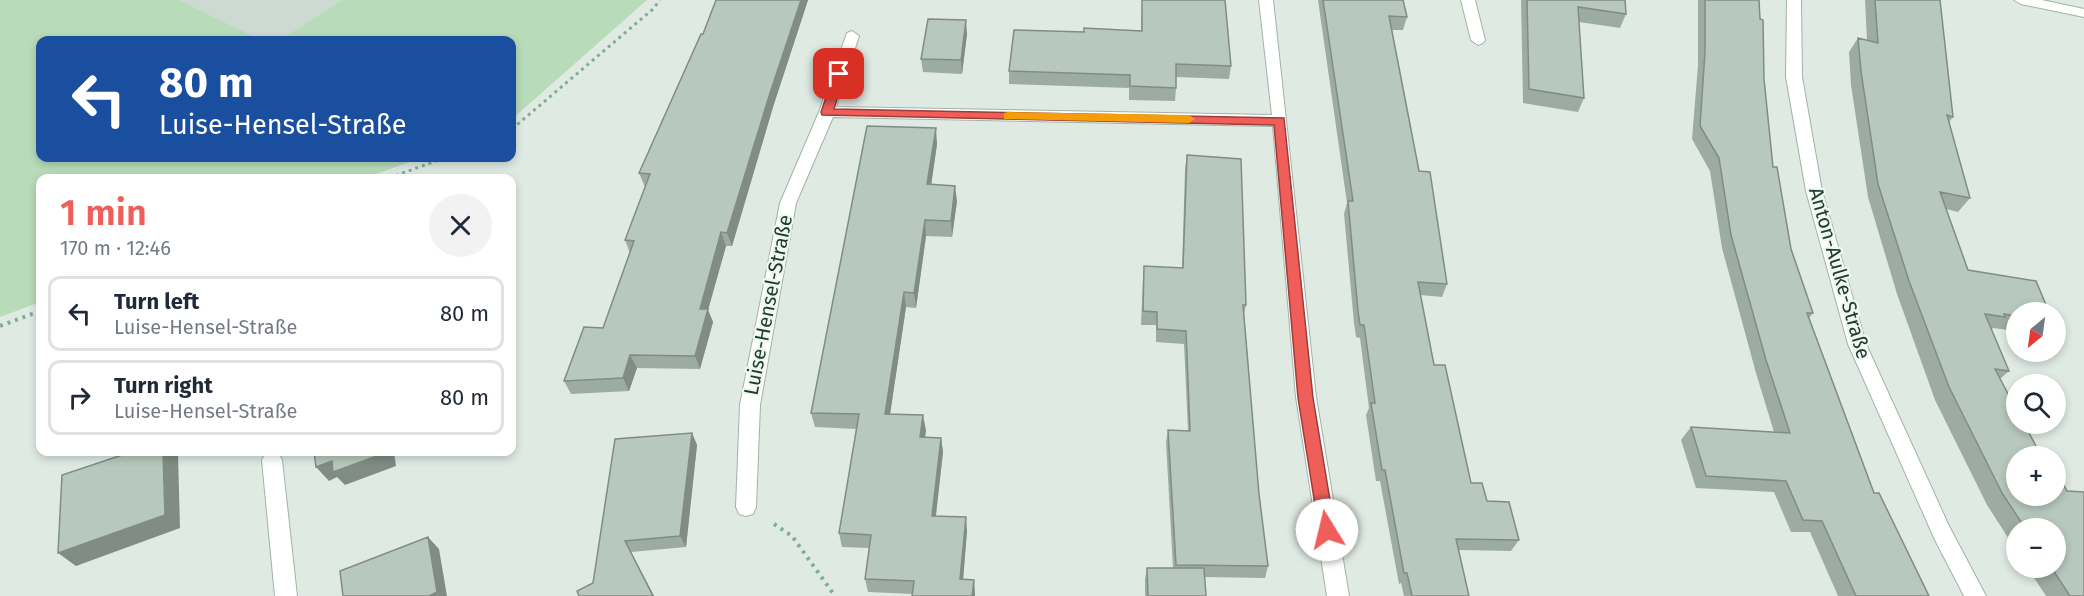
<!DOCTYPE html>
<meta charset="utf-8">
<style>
body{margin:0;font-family:"Fira Sans",sans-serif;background:#f2f2f3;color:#1f2937;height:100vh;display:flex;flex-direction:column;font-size:22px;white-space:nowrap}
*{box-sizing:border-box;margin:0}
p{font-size:20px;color:#747a83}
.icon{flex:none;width:33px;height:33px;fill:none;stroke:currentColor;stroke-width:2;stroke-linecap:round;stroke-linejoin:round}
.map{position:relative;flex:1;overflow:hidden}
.sheet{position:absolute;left:36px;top:174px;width:480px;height:282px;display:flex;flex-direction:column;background:#fff;border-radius:12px;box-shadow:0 3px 9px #0003}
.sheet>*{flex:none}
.top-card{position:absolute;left:36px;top:36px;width:480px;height:126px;border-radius:12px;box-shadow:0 3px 9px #0003;background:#1a4fa0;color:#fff;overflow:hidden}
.needle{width:39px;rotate:209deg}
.controls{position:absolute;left:2006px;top:302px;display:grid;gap:12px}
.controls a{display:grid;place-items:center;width:60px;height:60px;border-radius:50%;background:#fff;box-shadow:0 3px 9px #0003;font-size:30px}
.pin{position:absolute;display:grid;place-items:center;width:51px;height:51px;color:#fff;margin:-26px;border-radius:12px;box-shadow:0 3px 9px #0006}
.me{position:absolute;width:66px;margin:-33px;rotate:351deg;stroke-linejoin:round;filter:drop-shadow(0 0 4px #0008)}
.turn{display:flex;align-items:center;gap:21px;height:126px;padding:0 24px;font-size:27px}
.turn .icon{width:78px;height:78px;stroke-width:2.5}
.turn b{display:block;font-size:42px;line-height:51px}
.round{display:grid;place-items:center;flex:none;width:63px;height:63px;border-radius:32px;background:#f2f2f3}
.overview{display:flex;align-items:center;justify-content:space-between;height:102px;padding:0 24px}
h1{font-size:36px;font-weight:600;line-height:45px;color:#ef5e58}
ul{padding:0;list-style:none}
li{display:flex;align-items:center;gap:18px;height:75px;margin:0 12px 9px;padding:0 12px;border:3px solid #e0e1e3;border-radius:12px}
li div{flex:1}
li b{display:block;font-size:22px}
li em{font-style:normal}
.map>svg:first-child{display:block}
</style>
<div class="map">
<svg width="2084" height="596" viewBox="0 0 2084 596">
<rect width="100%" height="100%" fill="#dfeae3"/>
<!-- built -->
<path fill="#cddad2" d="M 179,0 L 342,0 L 280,40 L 261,40 Z"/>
<!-- green -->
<path fill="#b8dbba" d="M 0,0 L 179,0 L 261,40 L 40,40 L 40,158 L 420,158 L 365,178 L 40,178 L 40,302 L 0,317 Z
M 342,0 L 647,0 L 512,119 L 512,40 L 280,40 Z"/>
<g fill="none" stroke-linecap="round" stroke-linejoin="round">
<!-- minor casing -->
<g stroke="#a2b2a9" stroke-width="2">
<path id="minor" d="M 1259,0 L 1273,0 L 1316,397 L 1349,596 L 1327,596 L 1296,397 L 1273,126 L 833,117 L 796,203 L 760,405 L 756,507 L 753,514 L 746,516 L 739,514 L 736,507 L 740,405 L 780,203 L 819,112 L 847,33 L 852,31 L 859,36 L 836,107 L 1272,115 Z
M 1461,0 L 1475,0 L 1485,40 L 1483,43 L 1478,45 L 1471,40 Z
M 1787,0 L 1801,0 L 1802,77 L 1822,191 L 1866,344 L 1949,526 L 1986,596 L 1964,596 L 1935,540 L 1848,344 L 1806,191 L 1786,77 Z
M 2014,0 L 2042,0 L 2084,9 L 2084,17 L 2021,4 Z
M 272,452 L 279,454 L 282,460 L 297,596 L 275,596 L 262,460 L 265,454 Z"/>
</g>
<!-- path-far1 -->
<path stroke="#80ad96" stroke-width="3" stroke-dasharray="3 4" stroke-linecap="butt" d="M 512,129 L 653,9 L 660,0
M 389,178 L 444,158"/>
<!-- path -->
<path stroke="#80ad96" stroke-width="4" stroke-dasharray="3 5" stroke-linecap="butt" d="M 0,326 L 40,311
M 774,524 L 792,536 L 835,596"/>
<!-- minor -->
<use href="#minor" fill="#fff" fill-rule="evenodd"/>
</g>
<!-- wall -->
<path fill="#9daca3" d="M 716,0 L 808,0 L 773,107 L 732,246 L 726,246 L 708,310 L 713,322 L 700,369 L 637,368 L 629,391 L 571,394 L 564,381 L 603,328 L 630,253 L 625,240 L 645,187 L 639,173 L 703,34 Z
M 1142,0 L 1225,0 L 1231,66 L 1229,79 L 1176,77 L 1176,88 L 1175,101 L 1129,100 L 1129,88 L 1009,84 L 1009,71 L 1084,32 L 1141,30 Z
M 1318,0 L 1403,0 L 1407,17 L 1403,30 L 1392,30 L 1419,171 L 1447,284 L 1442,297 L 1420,295 L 1434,365 L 1471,483 L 1519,540 L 1511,551 L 1459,550 L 1469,596 L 1404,596 L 1401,583 L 1399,584 L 1380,481 L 1376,481 L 1366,415 L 1369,408 L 1360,338 L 1356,337 L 1354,323 L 1344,214 L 1347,203 Z
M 1521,0 L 1625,0 L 1626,14 L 1620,28 L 1579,22 L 1584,98 L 1578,112 L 1523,103 Z
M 1698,0 L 1759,0 L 1764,79 L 1773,167 L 1791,249 L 1813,313 L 1809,318 L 1874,493 L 1929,596 L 1838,596 L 1810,532 L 1791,532 L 1774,492 L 1696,488 L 1681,440 L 1691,427 L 1774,432 L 1756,373 L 1722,248 L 1710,171 L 1692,139 L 1698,65 Z
M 1865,0 L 1940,0 L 1953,117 L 1949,122 L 1970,198 L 1958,212 L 1946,209 L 1968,270 L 2016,312 L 2016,331 L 1993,328 L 1991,330 L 2009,371 L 2000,379 L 2084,596 L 2046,596 L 2027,567 L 2055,567 L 2055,528 L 2016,528 L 2016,550 L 1987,505 L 1935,400 L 1897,294 L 1868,197 L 1851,85 L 1849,52 L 1858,38 L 1867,40 Z
M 967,34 L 962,74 L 923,72 L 921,59 Z
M 937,144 L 931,185 L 957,201 L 952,237 L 926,236 L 916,308 L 906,307 L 890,414 L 926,430 L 925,437 L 941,438 L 943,452 L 936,516 L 967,531 L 963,579 L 974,580 L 975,596 L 912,596 L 913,594 L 868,592 L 865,579 L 869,548 L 842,547 L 839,533 L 856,429 L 815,427 L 811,413 Z
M 1187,155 L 1246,305 L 1244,314 L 1259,494 L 1268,566 L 1265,578 L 1204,577 L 1206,596 L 1145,596 L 1145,579 L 1147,568 L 1173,568 L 1166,442 L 1168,430 L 1188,431 L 1184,344 L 1156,342 L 1156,325 L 1141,325 L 1143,280 L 1144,266 L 1182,268 L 1185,169 Z
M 692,433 L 697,445 L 686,547 L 631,552 L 654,596 L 579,596 L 593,583 Z"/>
<!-- shaded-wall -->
<path fill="#808c85" d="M 801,0 L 808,0 L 773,107 L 732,246 L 727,233 L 770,93 Z
M 966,20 L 967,34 L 962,74 L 961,60 Z
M 936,128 L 937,144 L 929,200 L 927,184 Z
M 955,186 L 957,201 L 952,237 L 951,221 Z
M 925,220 L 926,236 L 916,308 L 914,293 Z
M 721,232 L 726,246 L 708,310 L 713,322 L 700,369 L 695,356 L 700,309 Z
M 904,292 L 906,307 L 888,428 L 885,414 Z
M 630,355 L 637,368 L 629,391 L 623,378 Z
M 923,415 L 926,430 L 923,451 L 920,437 Z
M 692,433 L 697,445 L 686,547 L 680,536 Z
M 941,438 L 943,452 L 934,530 L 932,516 Z
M 163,452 L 175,452 L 178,454 L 180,528 L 76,566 L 58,553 Z
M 385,452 L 394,452 L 396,466 L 345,485 L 337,477 L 329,481 L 316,467 L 332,461 Z
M 966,517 L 967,531 L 962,592 L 960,579 Z
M 428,537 L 439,549 L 447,596 L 429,596 Z
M 625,541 L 631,552 L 654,596 L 653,596 Z
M 974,580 L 975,596 L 972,596 Z"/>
<!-- building -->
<path fill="#b7c8be" stroke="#808c85" stroke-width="1.5" d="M 716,0 L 801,0 L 770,93 L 727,233 L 721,232 L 700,309 L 708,309 L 695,356 L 630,355 L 623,378 L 564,381 L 584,327 L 603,328 L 634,241 L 625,240 L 650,174 L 639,173 L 701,34 L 703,34 Z
M 1142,0 L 1225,0 L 1231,66 L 1176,64 L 1176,88 L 1130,86 L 1130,75 L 1009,71 L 1014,30 L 1084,32 L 1084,28 L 1142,31 Z
M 1323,0 L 1403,0 L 1407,17 L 1389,16 L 1419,171 L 1430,172 L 1447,284 L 1418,282 L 1434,365 L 1445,365 L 1471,483 L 1482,483 L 1487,501 L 1509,502 L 1519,540 L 1456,539 L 1469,596 L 1412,596 L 1407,573 L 1404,573 L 1385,470 L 1382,470 L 1371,403 L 1375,403 L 1364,325 L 1360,325 L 1358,311 L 1348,201 L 1353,201 Z
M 1527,0 L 1625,0 L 1626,14 L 1578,7 L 1584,98 L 1529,89 Z
M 1705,0 L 1759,0 L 1760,19 L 1763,20 L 1764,79 L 1773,167 L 1777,167 L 1791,249 L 1813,313 L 1807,313 L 1874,493 L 1879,493 L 1929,596 L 1856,596 L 1822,521 L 1803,520 L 1786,481 L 1706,476 L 1691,427 L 1790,433 L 1766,360 L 1731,235 L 1719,158 L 1700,126 L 1705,52 Z
M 1875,0 L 1940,0 L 1953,117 L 1947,115 L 1970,198 L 1940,192 L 1968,270 L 2036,281 L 2049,312 L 2016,312 L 2016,316 L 2004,314 L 2005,317 L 1985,314 L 2009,371 L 1995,369 L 2016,409 L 2016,423 L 2024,423 L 2039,452 L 2046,452 L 2048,456 L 2016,456 L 2016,495 L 2055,495 L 2055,469 L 2067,491 L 2084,492 L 2084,596 L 2070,596 L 2051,567 L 2055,567 L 2055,528 L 2025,528 L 2002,493 L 1949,387 L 1909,281 L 1878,184 L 1861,71 L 1858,38 L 1878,43 Z
M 928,19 L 966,20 L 961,60 L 921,59 Z
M 867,126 L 936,128 L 927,184 L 955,186 L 951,221 L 925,220 L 914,293 L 904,292 L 885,414 L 923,415 L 920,437 L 941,438 L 932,516 L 966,517 L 960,579 L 974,580 L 972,596 L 912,596 L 914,581 L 865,579 L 871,535 L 839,533 L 859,414 L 811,413 Z
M 1187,155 L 1241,159 L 1246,305 L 1243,305 L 1259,494 L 1268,566 L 1176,565 L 1168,430 L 1190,431 L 1186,331 L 1157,329 L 1157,312 L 1143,311 L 1144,266 L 1183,268 Z
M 692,433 L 680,536 L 625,541 L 653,596 L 579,596 L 577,591 L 593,583 L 615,439 Z
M 131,452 L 163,452 L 165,515 L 58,553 L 62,475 Z
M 314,452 L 385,452 L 385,453 L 333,472 L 332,461 L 316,467 Z
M 428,537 L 437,592 L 429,596 L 343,596 L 340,571 Z
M 1147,568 L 1204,568 L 1206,596 L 1148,596 Z"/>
<!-- route -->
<path fill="#ef5e58" stroke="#9b3d39" stroke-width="1.5" d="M 839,70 L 845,74 L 834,109 L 1284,118 L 1313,398 L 1335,530 L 1333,535 L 1327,537 L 1322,535 L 1319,530 L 1298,398 L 1274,125 L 822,115 L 821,112 L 834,74 Z"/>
<!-- slow -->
<path fill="#f59e0b" d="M 1008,112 L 1189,115 L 1195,119 L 1189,123 L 1004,119 L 1004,113 Z"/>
<g text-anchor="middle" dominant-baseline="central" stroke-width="4.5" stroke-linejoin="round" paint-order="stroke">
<!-- street labels -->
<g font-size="20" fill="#203a2e" stroke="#eff7f1">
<text transform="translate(1840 273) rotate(74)">Anton-Aulke-Straße</text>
<text transform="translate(768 305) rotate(-79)">Luise-Hensel-Straße</text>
</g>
</g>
</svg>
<div class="controls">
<a><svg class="needle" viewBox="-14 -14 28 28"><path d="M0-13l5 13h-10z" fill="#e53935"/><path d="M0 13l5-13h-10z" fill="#747a83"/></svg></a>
<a><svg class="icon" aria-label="search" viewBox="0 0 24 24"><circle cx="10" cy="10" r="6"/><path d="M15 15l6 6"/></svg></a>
<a>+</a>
<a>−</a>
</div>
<div class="pin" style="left:839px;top:74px;background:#d93025"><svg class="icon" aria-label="arrive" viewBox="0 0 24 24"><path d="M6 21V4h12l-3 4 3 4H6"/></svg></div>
<svg class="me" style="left:1327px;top:530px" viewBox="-20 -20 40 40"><circle r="19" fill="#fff"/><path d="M0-13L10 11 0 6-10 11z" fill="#ef5e58"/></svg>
<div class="top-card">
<div class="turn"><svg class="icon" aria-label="left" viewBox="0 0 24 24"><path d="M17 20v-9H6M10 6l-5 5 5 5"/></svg><div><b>80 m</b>Luise-Hensel-Straße</div></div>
</div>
<section class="sheet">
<div class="overview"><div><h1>1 min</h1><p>170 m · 12:46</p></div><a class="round"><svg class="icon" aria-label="close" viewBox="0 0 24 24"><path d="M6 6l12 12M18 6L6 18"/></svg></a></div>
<ul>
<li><svg class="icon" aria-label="left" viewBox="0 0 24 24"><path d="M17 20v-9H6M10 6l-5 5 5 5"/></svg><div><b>Turn left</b><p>Luise-Hensel-Straße</p></div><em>80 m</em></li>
<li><svg class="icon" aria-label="right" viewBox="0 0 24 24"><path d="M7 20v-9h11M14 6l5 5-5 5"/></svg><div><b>Turn right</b><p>Luise-Hensel-Straße</p></div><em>80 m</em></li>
</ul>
</section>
</div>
